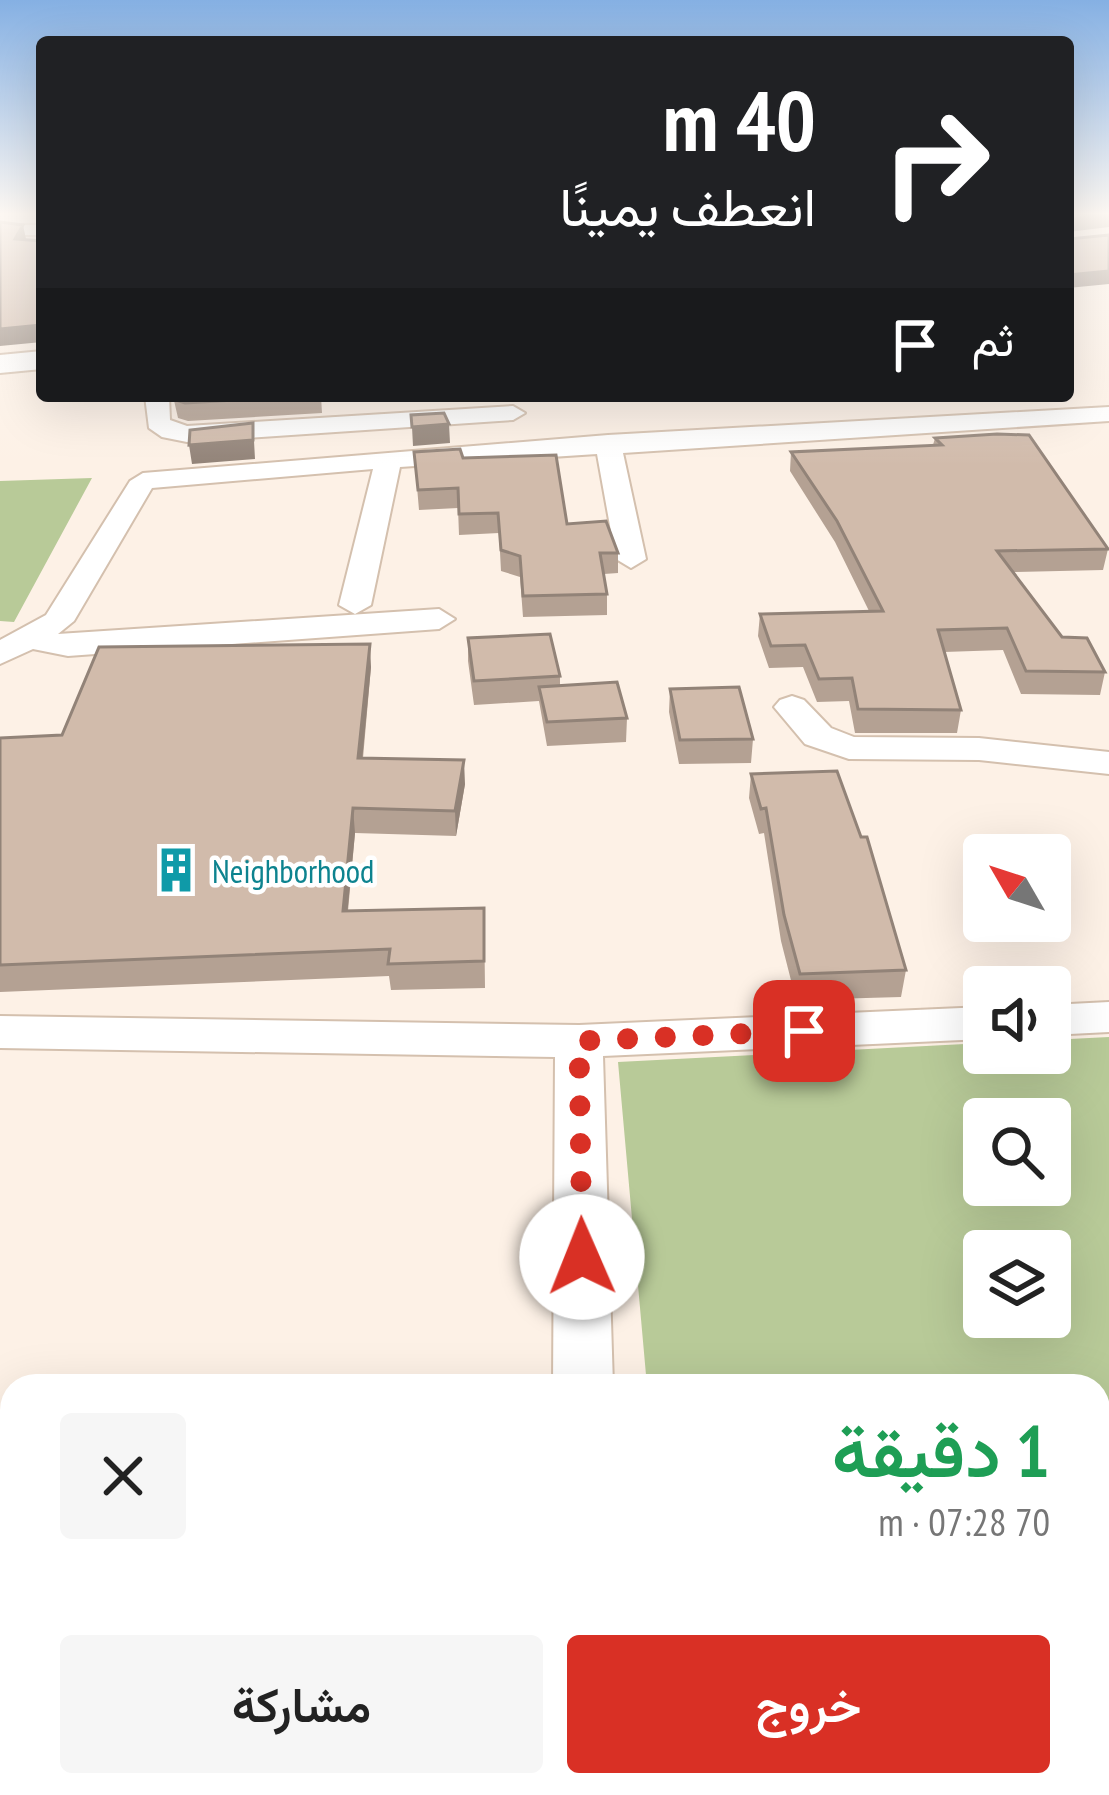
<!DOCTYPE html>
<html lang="ar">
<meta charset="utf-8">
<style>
body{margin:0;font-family:"PT Sans Narrow",Vazirmatn,sans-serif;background:#f6f6f6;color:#222;direction:rtl;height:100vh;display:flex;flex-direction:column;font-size:45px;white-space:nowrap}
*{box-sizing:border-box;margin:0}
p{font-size:39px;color:#767676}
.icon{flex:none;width:66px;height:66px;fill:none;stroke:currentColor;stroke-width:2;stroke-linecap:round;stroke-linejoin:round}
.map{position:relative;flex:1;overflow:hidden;direction:ltr}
.details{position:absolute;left:0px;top:1374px;width:1110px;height:423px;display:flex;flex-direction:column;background:#fff;border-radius:36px 36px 0 0;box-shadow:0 12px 48px #0002;direction:rtl}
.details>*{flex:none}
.banner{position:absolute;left:36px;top:36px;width:1038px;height:366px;border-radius:12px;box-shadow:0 12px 48px #0002;direction:rtl;background:#202124;color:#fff;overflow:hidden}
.needle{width:78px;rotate:309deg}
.fabs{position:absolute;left:963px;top:834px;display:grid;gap:24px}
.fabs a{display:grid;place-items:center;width:108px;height:108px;border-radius:12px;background:#fff;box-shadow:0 12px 48px #0002;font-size:60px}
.pin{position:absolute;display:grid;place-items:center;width:102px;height:102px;color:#fff;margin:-51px;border-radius:24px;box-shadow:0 6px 18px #0006}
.me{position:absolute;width:132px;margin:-66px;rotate:359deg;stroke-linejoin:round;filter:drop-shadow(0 0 9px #0008)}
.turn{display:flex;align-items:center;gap:42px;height:252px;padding:0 60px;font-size:54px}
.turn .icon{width:156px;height:156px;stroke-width:2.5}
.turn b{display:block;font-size:84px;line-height:102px}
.then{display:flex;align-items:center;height:114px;padding:0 60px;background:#0003;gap:24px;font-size:45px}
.round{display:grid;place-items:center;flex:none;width:126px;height:126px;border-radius:12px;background:#f6f6f6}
.head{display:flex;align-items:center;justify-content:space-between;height:204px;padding:0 60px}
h1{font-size:72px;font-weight:600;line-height:90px;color:#1e9e55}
.button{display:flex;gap:24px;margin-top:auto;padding:24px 60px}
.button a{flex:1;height:138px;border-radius:12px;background:#d93025;color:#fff;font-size:48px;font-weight:600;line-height:138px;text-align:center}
.button a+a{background:#f6f6f6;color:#222}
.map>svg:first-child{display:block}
</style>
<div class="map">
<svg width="1109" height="1795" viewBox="0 0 1109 1795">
<rect width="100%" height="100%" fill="#fdf1e6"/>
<!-- green -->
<path fill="#b8ca98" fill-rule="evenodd" d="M 92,478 L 14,622 L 0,621 L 0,481 Z
M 1109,1037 L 1109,1617 L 1098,1618 L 1098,1386 L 647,1386 L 618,1062 L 984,1043 L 984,1053 L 1050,1053 L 1050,1040 ZM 984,1119 L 1050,1119 L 1050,1185 L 984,1185 ZM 984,1251 L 1050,1251 L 1050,1317 L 984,1317 Z"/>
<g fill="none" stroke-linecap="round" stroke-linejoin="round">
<!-- minor casing -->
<g stroke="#d4c0ae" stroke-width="4">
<path id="minor" d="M 0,225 L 42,225 L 42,235 L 0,235 Z
M 145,396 L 169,396 L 170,420 L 187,426 L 513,406 L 525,413 L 513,420 L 187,442 L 162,437 L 149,428 Z
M 1109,407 L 1109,421 L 623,453 L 646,559 L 631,568 L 616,559 L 597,454 L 400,467 L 371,605 L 355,614 L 339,605 L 373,469 L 152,488 L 74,621 L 58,634 L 439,609 L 455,619 L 439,629 L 68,656 L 33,649 L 0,664 L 0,640 L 46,615 L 130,481 L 143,473 L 608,435 Z
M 792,696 L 804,700 L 831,728 L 854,737 L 979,738 L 1109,752 L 1109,774 L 979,760 L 849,759 L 805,744 L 774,707 L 780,700 Z
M 1109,1002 L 1109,1032 L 1050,1035 L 1050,1005 Z
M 984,1007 L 984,1039 L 603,1056 L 613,1386 L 553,1386 L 555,1057 L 0,1048 L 0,1016 L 579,1025 Z
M 552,1785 L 626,1785 L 626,1795 L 552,1795 Z"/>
</g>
<!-- tertiary casing -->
<g stroke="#d4c0ae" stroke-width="4">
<path id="tertiary" d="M 42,351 L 42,369 L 0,373 L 0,355 Z"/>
</g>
<!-- minor -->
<use href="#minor" fill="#fff" fill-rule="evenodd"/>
<!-- tertiary -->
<use href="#tertiary" fill="#fff" fill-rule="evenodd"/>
</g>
<!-- wall -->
<path fill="#b4a193" d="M 173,396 L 321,396 L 322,413 L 188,421 L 178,418 Z
M 935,438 L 1108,549 L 1103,570 L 1013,572 L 1062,637 L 1105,672 L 1100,695 L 1021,694 L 1003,650 L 944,652 L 961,710 L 957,733 L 855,733 L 849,701 L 817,702 L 803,667 L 769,668 L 758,636 L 760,614 L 869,611 L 835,542 L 790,471 L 791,452 L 933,445 Z
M 414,452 L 463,458 L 567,524 L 618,553 L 618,573 L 604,574 L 607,594 L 607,615 L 523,617 L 520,577 L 501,571 L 499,533 L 459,535 L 458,508 L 419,510 Z
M 468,638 L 560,676 L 560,686 L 627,718 L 626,742 L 547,746 L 539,701 L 474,705 L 468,661 Z
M 371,667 L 363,758 L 465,784 L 456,836 L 355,833 L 348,911 L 484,908 L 485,988 L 391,990 L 389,976 L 0,992 L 0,738 L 62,735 Z
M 670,689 L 753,739 L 751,763 L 679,764 L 669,712 Z
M 751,774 L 906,970 L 901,997 L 796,1000 L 781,941 L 764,833 L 759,834 L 749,798 Z"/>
<!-- shaded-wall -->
<path fill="#928378" d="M 1109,215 L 1109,227 L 1068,232 L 1068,219 Z
M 23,225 L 26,239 L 18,254 L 15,239 Z
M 1109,271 L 1109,284 L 1068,288 L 1068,275 Z
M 42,325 L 42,342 L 0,346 L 0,329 Z
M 253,423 L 255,459 L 192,464 L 189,445 Z
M 449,424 L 450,443 L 413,446 L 412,427 Z
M 370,644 L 371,667 L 360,782 L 358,758 Z
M 464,760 L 465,784 L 456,836 L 455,811 Z
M 353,808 L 355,833 L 345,937 L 343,911 Z"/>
<!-- building -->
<path fill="#d1bbab" stroke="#928378" stroke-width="3" d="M 1068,214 L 1109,214 L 1109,215 L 1068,219 Z
M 0,222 L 23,225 L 15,239 L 42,241 L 42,329 L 42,325 L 0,329 Z
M 1109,235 L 1109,271 L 1068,275 L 1068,239 Z
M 175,396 L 299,396 L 185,403 L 176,400 Z
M 444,413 L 449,424 L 412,427 L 411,415 Z
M 253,423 L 253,440 L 189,445 L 190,430 Z
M 997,434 L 1029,435 L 1108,549 L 997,551 L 1062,637 L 1087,638 L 1105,672 L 1026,671 L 1007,628 L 938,630 L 961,710 L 858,709 L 852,678 L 819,679 L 805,645 L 771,646 L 760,614 L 883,611 L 837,521 L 791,452 L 942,445 L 935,438 Z
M 460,449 L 463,458 L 556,455 L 567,524 L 606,521 L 618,553 L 600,553 L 607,594 L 523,596 L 520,556 L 501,550 L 498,513 L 459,514 L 458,488 L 418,490 L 414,452 Z
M 550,634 L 560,676 L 474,681 L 468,638 Z
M 370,644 L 358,758 L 464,760 L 455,811 L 353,808 L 343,911 L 484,908 L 484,961 L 388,964 L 390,949 L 0,965 L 0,738 L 62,735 L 99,647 Z
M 617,682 L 627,718 L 547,722 L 539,687 Z
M 739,687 L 753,739 L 680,740 L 670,689 Z
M 837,771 L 861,837 L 867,837 L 906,970 L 800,974 L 784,915 L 766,808 L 761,809 L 751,774 Z
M 195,1785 L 431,1785 L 431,1795 L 194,1795 Z"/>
<!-- sky -->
<linearGradient id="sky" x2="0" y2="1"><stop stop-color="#85b0e3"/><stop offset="0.46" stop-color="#fef9f4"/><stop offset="1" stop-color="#fef9f4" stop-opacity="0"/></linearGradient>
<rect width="1109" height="465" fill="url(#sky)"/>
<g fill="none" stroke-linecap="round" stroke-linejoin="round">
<!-- route -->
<path stroke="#d93025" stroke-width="21" stroke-dasharray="0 37.8" d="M 582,1257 L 579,1041 L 804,1031"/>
</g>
<!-- icons -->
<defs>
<g id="building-bare" transform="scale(3.6)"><path d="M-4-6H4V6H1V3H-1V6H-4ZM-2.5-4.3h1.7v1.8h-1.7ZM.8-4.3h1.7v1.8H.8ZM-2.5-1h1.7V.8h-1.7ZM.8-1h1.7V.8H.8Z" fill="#0f9aa8" stroke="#fff" stroke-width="2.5" paint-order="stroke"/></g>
</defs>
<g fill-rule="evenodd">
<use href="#building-bare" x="176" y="870"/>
</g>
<g text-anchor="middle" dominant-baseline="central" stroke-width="9" stroke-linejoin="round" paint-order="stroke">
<!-- culture labels -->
<g font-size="33" fill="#0d838f" stroke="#fff" text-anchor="start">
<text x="212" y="870">Neighborhood</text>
</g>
</g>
</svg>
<div class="fabs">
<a><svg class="needle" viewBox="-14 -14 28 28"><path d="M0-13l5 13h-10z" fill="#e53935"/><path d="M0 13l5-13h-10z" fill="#767676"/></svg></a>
<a><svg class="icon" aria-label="sound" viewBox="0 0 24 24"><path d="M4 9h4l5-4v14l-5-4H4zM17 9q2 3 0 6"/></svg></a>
<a><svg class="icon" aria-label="search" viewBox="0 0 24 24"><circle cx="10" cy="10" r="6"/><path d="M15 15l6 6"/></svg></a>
<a><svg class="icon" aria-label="layers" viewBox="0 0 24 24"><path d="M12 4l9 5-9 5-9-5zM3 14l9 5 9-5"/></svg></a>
</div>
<div class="pin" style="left:804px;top:1031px;background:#d93025"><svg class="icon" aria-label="arrive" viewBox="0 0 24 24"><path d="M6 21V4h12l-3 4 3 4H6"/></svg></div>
<svg class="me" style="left:582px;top:1257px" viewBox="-20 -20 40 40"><circle r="19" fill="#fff"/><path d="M0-13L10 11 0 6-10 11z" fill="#d93025"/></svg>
<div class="banner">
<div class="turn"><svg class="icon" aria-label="right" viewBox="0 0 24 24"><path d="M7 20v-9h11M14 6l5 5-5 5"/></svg><div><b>40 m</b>انعطف يمينًا</div></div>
<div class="then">ثم<svg class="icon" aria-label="arrive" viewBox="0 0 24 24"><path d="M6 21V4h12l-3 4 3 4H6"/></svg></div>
</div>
<section class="details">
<div class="head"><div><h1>1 دقيقة</h1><p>70 m · 07:28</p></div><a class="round"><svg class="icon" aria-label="close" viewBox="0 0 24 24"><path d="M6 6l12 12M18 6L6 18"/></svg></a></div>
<div class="button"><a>خروج</a><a>مشاركة</a></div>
</section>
</div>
